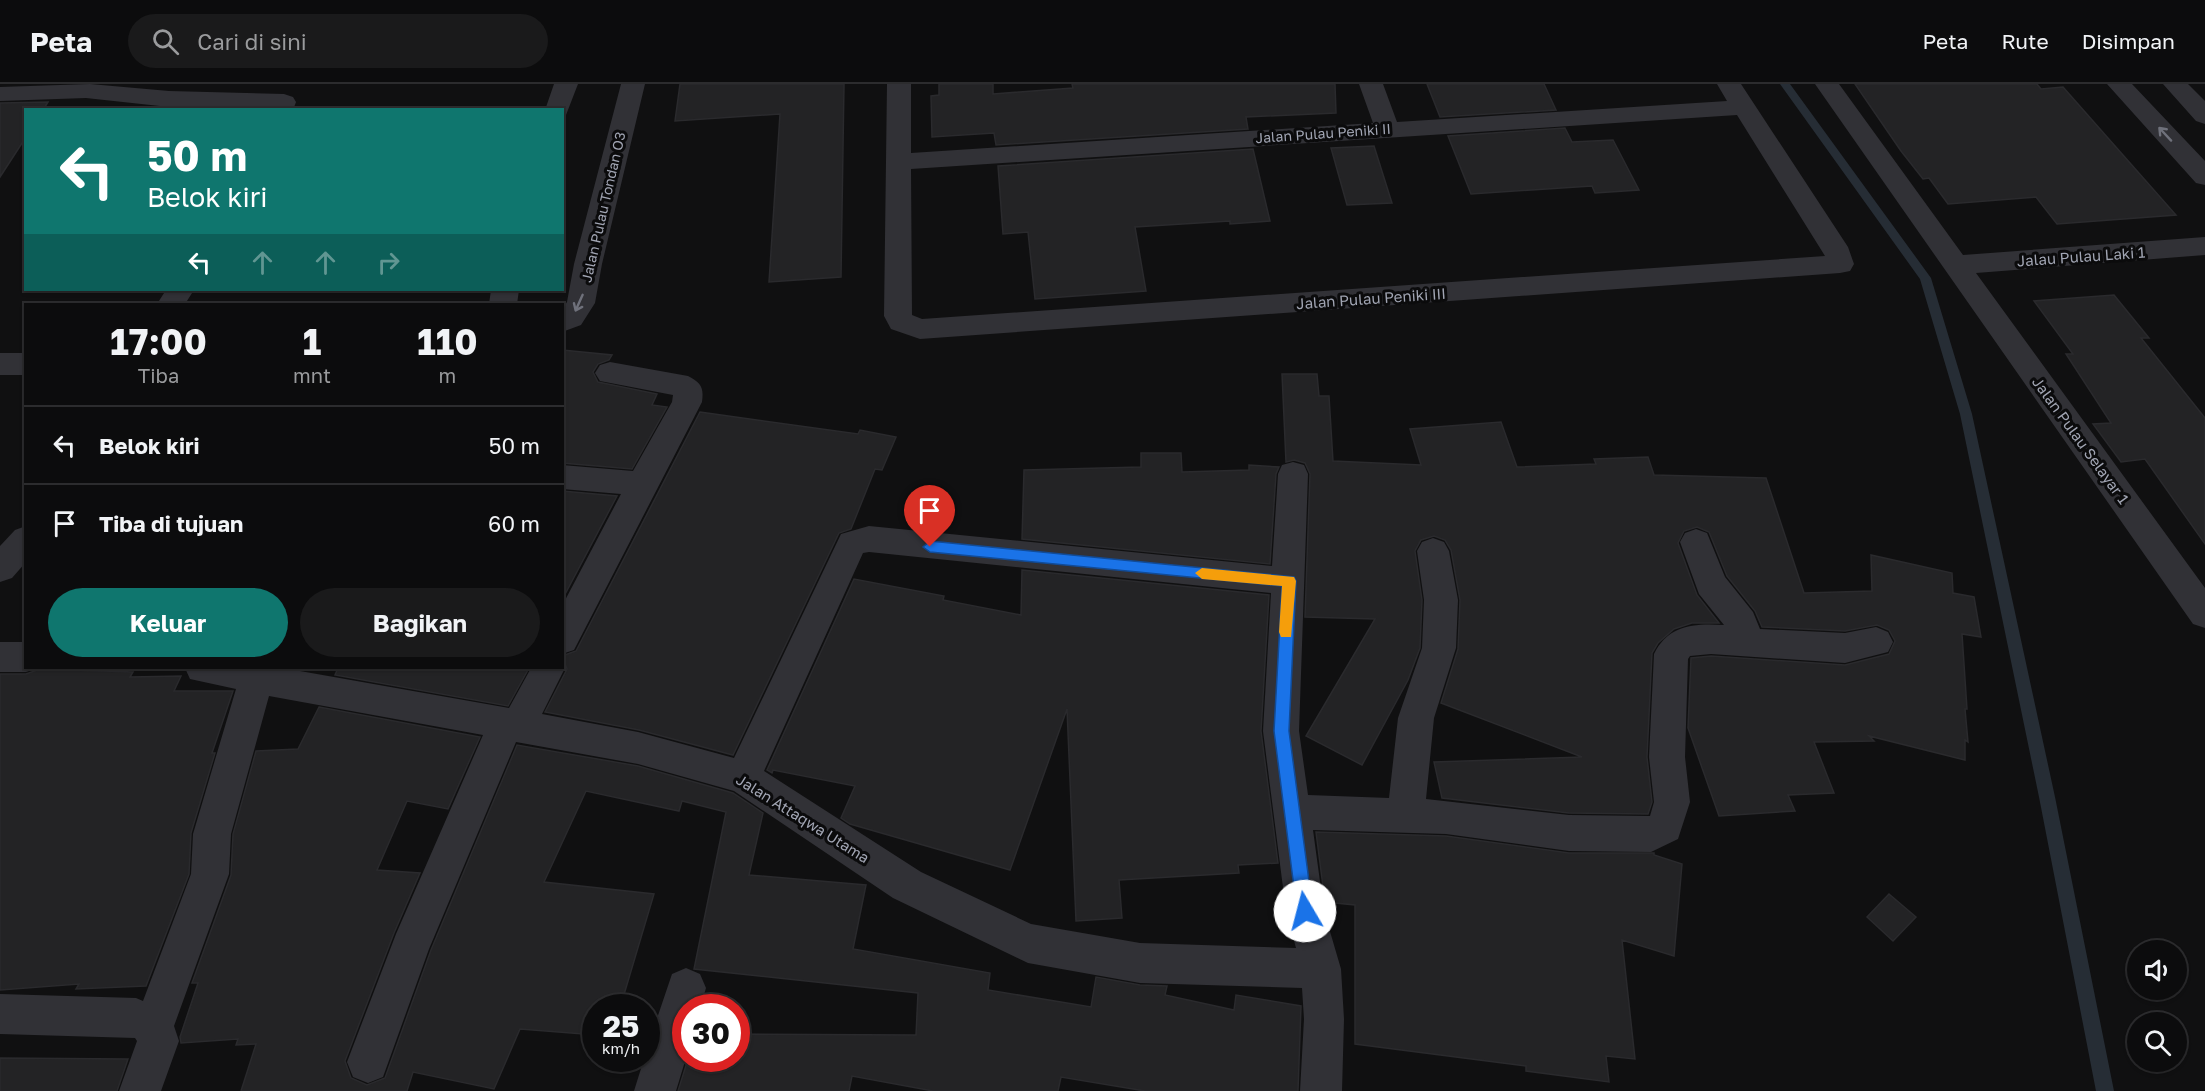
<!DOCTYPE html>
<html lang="id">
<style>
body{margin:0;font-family:"Golos Text",sans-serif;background:#1a1a1b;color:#f1f3f6;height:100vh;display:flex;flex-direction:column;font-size:22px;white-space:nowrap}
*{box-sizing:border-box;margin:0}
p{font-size:20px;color:#9a9b9d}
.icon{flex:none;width:33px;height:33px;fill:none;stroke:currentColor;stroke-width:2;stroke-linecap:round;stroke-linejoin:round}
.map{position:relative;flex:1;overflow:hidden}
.details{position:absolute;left:24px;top:219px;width:540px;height:366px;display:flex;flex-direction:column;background:#0c0c0d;border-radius:0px;box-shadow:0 2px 4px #0004,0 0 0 2px #2c2c2e}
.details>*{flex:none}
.guide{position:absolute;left:24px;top:24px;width:540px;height:183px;border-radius:0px;box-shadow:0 2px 4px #0004,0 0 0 2px #2c2c2e;background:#0f766e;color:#fff;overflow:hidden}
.tools{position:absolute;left:2127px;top:856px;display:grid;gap:12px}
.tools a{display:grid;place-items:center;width:60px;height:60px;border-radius:50%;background:#0c0c0d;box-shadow:0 2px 4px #0004,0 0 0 2px #2c2c2e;font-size:30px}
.speed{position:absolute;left:582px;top:910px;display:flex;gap:12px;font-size:30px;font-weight:700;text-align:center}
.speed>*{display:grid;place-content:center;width:78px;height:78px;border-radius:50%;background:#0c0c0d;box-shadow:0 2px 4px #0004,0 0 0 2px #2c2c2e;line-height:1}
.speed small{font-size:15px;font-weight:400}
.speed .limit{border:9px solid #d22;background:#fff;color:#111}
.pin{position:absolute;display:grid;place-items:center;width:51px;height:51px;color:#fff;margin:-62px -26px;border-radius:50% 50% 50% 0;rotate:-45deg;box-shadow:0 0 6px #0007}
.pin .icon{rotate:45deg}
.me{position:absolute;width:66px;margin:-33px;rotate:352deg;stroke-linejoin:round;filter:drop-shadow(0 0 4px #0008)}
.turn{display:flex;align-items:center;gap:21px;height:126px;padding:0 24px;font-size:27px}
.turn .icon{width:78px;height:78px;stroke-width:2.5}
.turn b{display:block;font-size:42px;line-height:51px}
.lanes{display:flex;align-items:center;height:57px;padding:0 24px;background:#0003;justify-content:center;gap:30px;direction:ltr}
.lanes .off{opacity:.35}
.eta{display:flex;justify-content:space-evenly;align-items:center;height:102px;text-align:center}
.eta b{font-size:36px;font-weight:700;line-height:42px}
.primary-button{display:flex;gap:12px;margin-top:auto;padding:12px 24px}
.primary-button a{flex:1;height:69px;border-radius:36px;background:#0f766e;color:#fff;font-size:24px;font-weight:700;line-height:69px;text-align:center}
.primary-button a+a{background:#1a1a1b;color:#f1f3f6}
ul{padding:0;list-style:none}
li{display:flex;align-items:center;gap:18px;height:78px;padding:0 24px;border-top:2px solid #2c2c2e}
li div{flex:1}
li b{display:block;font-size:22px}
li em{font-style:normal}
header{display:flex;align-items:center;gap:36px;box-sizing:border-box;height:84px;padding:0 30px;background:#0c0c0d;border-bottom:2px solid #2c2c2e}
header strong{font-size:28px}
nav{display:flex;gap:33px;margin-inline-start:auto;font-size:21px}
.search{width:420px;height:54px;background:#1a1a1b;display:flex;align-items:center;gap:15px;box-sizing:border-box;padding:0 21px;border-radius:33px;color:#9a9b9d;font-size:22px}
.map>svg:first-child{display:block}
</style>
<header>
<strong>Peta</strong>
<div class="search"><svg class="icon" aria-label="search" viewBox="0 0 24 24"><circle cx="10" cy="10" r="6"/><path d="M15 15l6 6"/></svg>Cari di sini</div>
<nav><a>Peta</a><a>Rute</a><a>Disimpan</a></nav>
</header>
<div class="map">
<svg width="2205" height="1007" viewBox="0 0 2205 1007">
<rect width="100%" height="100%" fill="#101011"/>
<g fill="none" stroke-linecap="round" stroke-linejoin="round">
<!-- stream -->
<path fill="#262d35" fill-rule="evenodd" d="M 1780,0 L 1790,0 L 1931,194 L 1972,330 L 2055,713 L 2114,1007 L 2096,1007 L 2039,713 L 1960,330 L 1920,195 Z"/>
</g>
<!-- building -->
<path fill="#232325" stroke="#2a2a2d" stroke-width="1.5" d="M 680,0 L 844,0 L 841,193 L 769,198 L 780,30 L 675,37 Z
M 939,0 L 993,0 L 993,10 L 1073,4 L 1072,0 L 1335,0 L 1336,29 L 1246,33 L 1248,45 L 996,61 L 994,49 L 932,53 L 931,12 L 939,11 Z
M 1427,0 L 1544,0 L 1556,26 L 1440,33 Z
M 1855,0 L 2037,0 L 2041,5 L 2063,3 L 2176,131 L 2057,140 L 2036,113 L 1948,120 L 1929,94 L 1923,95 L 1901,67 Z
M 48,18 L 43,26 L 26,26 L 26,53 L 0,93 L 0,19 Z
M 1565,44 L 1572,58 L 1613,56 L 1639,106 L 1595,109 L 1592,102 L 1471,110 L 1448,52 Z
M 1374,62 L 1392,119 L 1347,121 L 1331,64 Z
M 1253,65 L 1270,137 L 1230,140 L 1230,137 L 1135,143 L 1146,207 L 1035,215 L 1028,148 L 1003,150 L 998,82 Z
M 2114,211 L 2149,254 L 2141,254 L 2205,334 L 2205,460 L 2145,375 L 2121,378 L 2093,340 L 2111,339 L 2066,270 L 2073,270 L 2034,217 Z
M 562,266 L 612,271 L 609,276 L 598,280 L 593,288 L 598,298 L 657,310 L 652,321 L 667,323 L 632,385 L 562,379 Z
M 1282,290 L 1317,290 L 1319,312 L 1329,312 L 1333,377 L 1421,381 L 1410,345 L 1501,338 L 1517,383 L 1596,380 L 1594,375 L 1648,373 L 1654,391 L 1766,394 L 1804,509 L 1872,507 L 1871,471 L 1952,489 L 1953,509 L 1974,513 L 1981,553 L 1962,550 L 1967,625 L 1965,625 L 1968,658 L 1965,656 L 1965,676 L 1869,652 L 1874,657 L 1814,658 L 1834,709 L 1788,711 L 1795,727 L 1719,732 L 1688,644 L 1691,574 L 1711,572 L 1845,581 L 1889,570 L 1895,557 L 1889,546 L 1877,541 L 1845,547 L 1762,543 L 1755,527 L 1727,492 L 1709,448 L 1697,443 L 1684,447 L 1678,459 L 1697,511 L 1719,539 L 1692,539 L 1674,545 L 1658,559 L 1652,569 L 1647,673 L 1652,718 L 1648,730 L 1569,729 L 1442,714 L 1434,678 L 1582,673 L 1441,619 L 1458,565 L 1460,516 L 1451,466 L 1445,456 L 1434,452 L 1421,456 L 1415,467 L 1422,516 L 1420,564 L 1408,596 L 1362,681 L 1306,652 L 1375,535 L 1305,533 L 1310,390 L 1305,379 L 1294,376 L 1286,378 Z
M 700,328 L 858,350 L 860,346 L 896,353 L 882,386 L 875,385 L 851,445 L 839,449 L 733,671 L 639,646 L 545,628 L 567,585 L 562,572 L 576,567 Z
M 1141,369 L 1181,369 L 1182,388 L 1249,386 L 1249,381 L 1279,383 L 1276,390 L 1270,480 L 1022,455 L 1024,386 L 1141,383 Z
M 562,407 L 617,412 L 562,516 Z
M 1022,486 L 1269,511 L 1261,647 L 1278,779 L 1238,781 L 1239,789 L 1119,796 L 1122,834 L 1076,837 L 1067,625 L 1010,786 L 850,740 L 841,734 L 855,702 L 773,686 L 772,689 L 767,686 L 854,495 L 944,512 L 943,516 L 1021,531 Z
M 338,584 L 529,584 L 508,622 L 335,591 Z
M 40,585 L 133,588 L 130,593 L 181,592 L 174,607 L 233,607 L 212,669 L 215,669 L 191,749 L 189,790 L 146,902 L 76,905 L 79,900 L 0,906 L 0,590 L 26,590 Z
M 319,623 L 480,653 L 448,725 L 407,717 L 377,786 L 420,789 L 394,849 L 345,977 L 351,994 L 367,1001 L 385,994 L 431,866 L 517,661 L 638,682 L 733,709 L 763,729 L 749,791 L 866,801 L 853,865 L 990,889 L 988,906 L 1091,923 L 1096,893 L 1140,901 L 1167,902 L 1165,911 L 1234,926 L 1236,911 L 1301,922 L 1298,1007 L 1145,1007 L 1061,993 L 1058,1007 L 933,1007 L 852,992 L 849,1007 L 678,1007 L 688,975 L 736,975 L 736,950 L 916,951 L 918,909 L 694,885 L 726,728 L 682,717 L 679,727 L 586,707 L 544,798 L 654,810 L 620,924 L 596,924 L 596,951 L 520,945 L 494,1005 L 413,988 L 407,1007 L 241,1007 L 256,960 L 236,961 L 238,955 L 181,959 L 180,953 L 198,899 L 192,899 L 231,791 L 233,750 L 256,667 L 298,665 Z
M 1316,748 L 1446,752 L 1569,769 L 1654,769 L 1654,771 L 1682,780 L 1674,872 L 1622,856 L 1635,975 L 1606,972 L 1609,998 L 1526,987 L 1526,982 L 1355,960 L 1355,821 L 1325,818 Z
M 1889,810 L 1916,833 L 1893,857 L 1867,833 Z
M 0,974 L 128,975 L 117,1007 L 0,1007 Z"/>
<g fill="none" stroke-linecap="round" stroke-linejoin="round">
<!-- minor -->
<path fill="#313136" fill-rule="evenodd" d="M 90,0 L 169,7 L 284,10 L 293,13 L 296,18 L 293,26 L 169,23 L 86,14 L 0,17 L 0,3 Z
M 554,0 L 578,0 L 566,31 L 562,32 L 562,26 L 545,26 Z
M 621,0 L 645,0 L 602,180 L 595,219 L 581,241 L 562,248 L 562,225 L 567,218 L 574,180 Z
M 887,0 L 911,0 L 911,69 L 1373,39 L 1359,0 L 1383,0 L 1397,38 L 1727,17 L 1717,0 L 1741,0 L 1848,163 L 1854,180 L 1850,187 L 1840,189 L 920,255 L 891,245 L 884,232 ZM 1737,31 L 1825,172 L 922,235 L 912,231 L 911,85 Z
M 1815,0 L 1839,0 L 1963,171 L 2205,153 L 2205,171 L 1976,189 L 2205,504 L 2205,544 L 2193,540 Z
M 2107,0 L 2132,0 L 2205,77 L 2205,101 L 2196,99 Z
M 2163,0 L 2188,0 L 2205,17 L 2205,40 L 2196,37 Z
M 166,206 L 194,206 L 185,220 L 157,220 Z
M 491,206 L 519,206 L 517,220 L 489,220 Z
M 0,269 L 26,269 L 26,291 L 0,291 Z
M 610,278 L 688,292 C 701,299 704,303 702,318 L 574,566 L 562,570 L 562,522 L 621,410 L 562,405 L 562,381 L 633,387 L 672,318 L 673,311 L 600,297 L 595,289 L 600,281 Z
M 1293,378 L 1304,381 L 1308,390 L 1299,647 L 1308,711 L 1389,714 L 1398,634 L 1422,564 L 1424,516 L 1417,467 L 1422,458 L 1433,454 L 1444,458 L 1449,467 L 1458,516 L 1456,564 L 1434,634 L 1426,715 L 1569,731 L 1650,732 L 1654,718 L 1649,673 L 1654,570 C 1668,541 1694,539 1724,541 L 1699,510 L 1680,458 L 1685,449 L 1696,445 L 1707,449 L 1725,493 L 1753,528 L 1760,545 L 1845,549 L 1876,543 L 1888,548 L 1893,558 L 1888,568 L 1845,579 L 1711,570 L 1690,572 L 1688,575 L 1685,673 L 1690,718 L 1678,755 L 1651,768 L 1569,767 L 1446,750 L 1313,746 L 1324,827 L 1341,885 L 1344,935 L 1342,1007 L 1300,1007 L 1304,935 L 1302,904 L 1140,899 L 1028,879 L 893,814 L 734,707 L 638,680 L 516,658 L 429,865 L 383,993 L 368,999 L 353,993 L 347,978 L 396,850 L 483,651 L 269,612 L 231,750 L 229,790 L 174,942 L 179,957 L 161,1007 L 119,1007 L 137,957 L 135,954 L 0,950 L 0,910 L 136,914 L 143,917 L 191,790 L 193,750 L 236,605 L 190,595 L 185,584 L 283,584 L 509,624 L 531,584 L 562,584 L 562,578 L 565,584 L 542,630 L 638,648 L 734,674 L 841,450 L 869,442 L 1272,482 L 1278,390 L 1282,381 ZM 869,468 L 1271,509 L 1263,647 L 1286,827 L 1296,864 L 1140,859 L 1031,840 L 921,788 L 764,687 L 863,469 Z
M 26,442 L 26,478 L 12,494 L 0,498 L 0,462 L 15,446 Z
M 0,558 L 26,558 L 26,584 L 38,584 L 26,588 L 0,588 Z
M 686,884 L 700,890 L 706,904 L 700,924 L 686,924 L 686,974 L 676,1007 L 634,1007 L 644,975 L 646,975 L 646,967 L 672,890 Z"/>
</g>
<!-- one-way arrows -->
<defs><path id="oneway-shaft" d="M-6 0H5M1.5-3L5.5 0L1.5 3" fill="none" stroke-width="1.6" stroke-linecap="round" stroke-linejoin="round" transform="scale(1.5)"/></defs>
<g stroke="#6f717b">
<use href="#oneway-shaft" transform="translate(2165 50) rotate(-133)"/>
<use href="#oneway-shaft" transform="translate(579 219) rotate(114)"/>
</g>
<!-- route -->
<path fill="#1a73e8" stroke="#114b97" stroke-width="1.5" d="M 930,457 L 1294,493 L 1296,497 L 1289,647 L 1313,827 L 1311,832 L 1305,835 L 1299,832 L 1297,827 L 1274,647 L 1282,502 L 930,468 L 923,463 Z"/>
<!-- slow -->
<path fill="#f59e0b" d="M 1202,484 L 1294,493 L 1296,497 L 1291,553 L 1281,553 L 1279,548 L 1282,502 L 1202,495 L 1195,489 Z"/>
<g text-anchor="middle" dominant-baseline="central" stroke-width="6" stroke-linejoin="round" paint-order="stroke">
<!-- far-street labels -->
<g font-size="14" fill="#a1a5b3" stroke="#0b0b0c">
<text transform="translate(1323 49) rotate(-4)">Jalan Pulau Peniki II</text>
<text transform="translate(603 123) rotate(-77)">Jalan Pulau Tondan O3</text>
</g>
<!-- street labels -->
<g font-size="15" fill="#a1a5b3" stroke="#0b0b0c">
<text transform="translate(2081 172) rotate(-4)">Jalau Pulau Laki 1</text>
<text transform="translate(1371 214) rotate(-4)">Jalan Pulau Peniki III</text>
<text transform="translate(2081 356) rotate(54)">Jalan Pulau Selayar 1</text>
<text transform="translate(803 734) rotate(32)">Jalan Attaqwa Utama</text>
</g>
</g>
</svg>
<div class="tools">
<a><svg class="icon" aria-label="sound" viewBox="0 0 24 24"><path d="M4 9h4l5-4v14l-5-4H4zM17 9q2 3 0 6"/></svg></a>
<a><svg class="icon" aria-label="search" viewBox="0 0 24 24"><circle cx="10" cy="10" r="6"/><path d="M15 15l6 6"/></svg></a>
</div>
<div class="speed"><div>25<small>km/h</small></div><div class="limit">30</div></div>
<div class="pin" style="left:930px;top:463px;background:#d93025"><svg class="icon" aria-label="arrive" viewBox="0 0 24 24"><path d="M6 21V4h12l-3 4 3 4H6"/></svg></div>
<svg class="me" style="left:1305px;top:827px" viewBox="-20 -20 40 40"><circle r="19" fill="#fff"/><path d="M0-13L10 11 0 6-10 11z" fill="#1a73e8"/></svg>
<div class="guide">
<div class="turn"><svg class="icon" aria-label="left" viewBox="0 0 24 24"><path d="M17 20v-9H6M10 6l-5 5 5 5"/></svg><div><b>50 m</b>Belok kiri</div></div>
<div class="lanes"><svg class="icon" aria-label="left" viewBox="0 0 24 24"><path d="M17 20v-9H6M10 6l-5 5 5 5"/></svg><svg class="icon off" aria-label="ahead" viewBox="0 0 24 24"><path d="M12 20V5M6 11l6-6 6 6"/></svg><svg class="icon off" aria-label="ahead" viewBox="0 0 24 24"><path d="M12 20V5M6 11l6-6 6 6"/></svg><svg class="icon off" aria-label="right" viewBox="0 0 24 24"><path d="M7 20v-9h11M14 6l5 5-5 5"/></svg></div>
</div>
<section class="details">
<div class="eta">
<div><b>17:00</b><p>Tiba</p></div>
<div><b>1</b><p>mnt</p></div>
<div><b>110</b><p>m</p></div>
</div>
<ul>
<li><svg class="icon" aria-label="left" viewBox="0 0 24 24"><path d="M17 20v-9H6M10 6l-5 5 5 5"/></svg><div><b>Belok kiri</b></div><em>50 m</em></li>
<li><svg class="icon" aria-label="arrive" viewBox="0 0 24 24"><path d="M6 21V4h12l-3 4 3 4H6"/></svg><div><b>Tiba di tujuan</b></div><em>60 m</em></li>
</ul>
<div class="primary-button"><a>Keluar</a><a>Bagikan</a></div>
</section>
</div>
